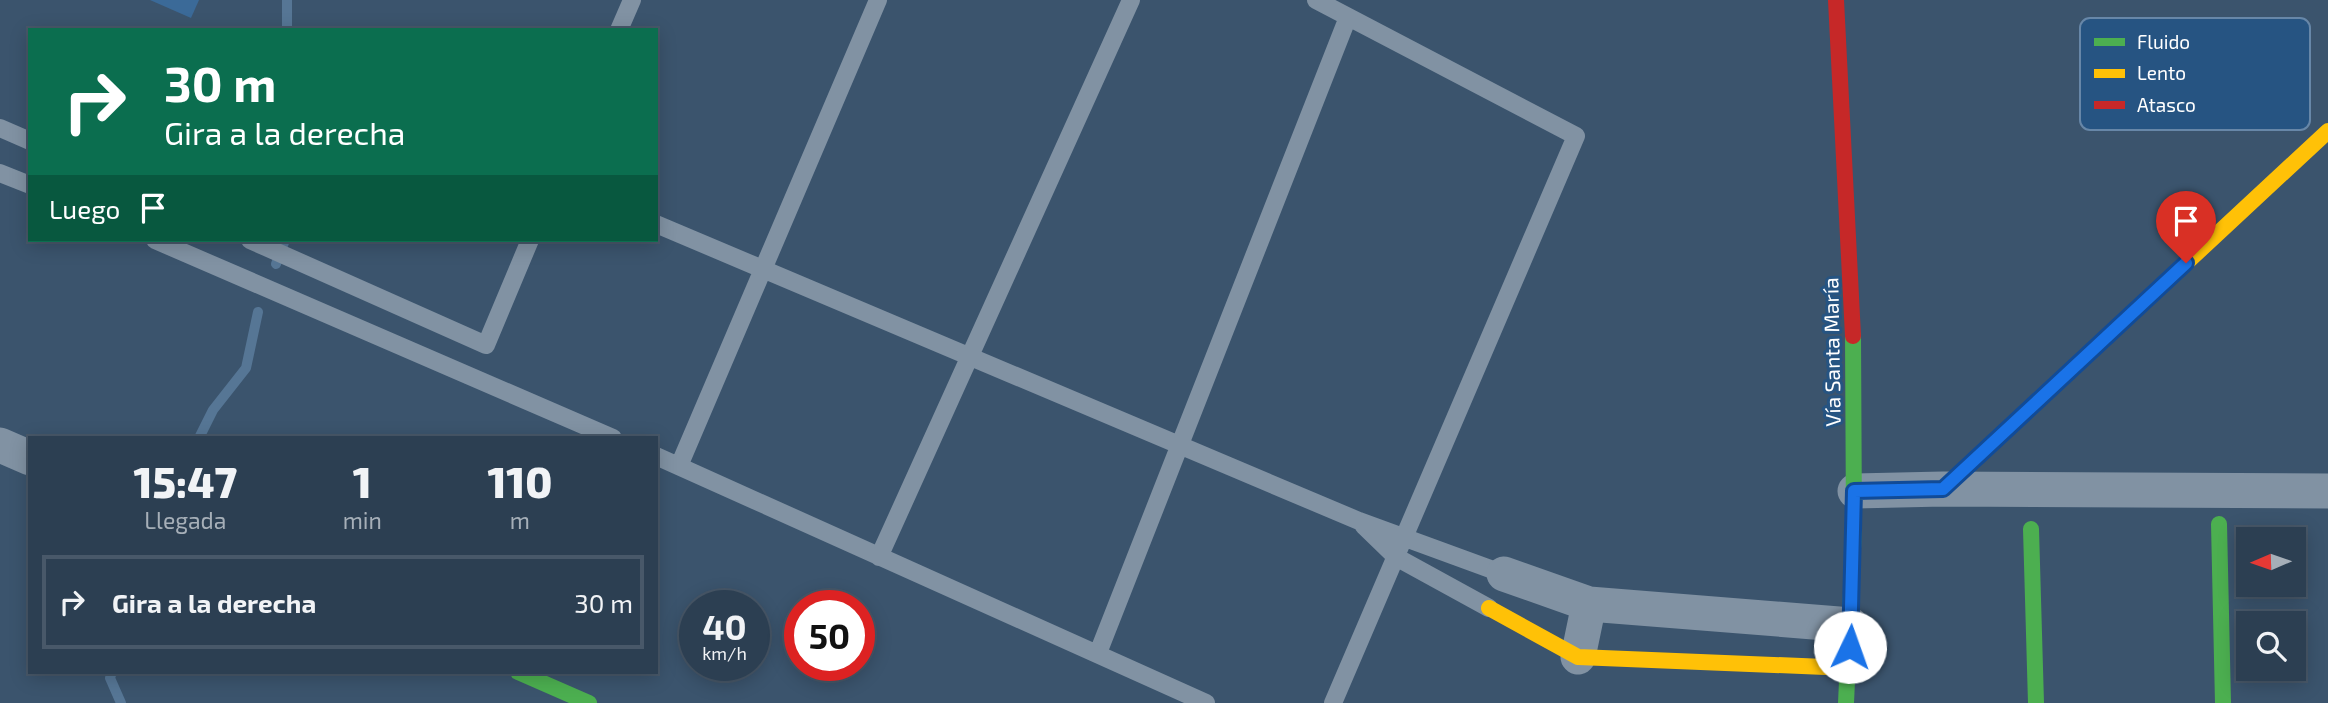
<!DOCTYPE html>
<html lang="es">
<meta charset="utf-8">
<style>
body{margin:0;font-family:"Exo 2",sans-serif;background:#344659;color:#f1f3f6;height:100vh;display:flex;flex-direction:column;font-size:26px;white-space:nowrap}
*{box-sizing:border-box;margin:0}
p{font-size:23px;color:#a6afb8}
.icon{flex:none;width:38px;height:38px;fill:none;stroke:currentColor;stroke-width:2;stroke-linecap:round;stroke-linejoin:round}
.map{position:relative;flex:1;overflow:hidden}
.details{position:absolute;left:28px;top:436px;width:630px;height:238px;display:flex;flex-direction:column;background:#2c3f52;border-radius:0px;box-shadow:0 4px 18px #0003,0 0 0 2px #485869}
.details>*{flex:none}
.guide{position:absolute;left:28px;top:28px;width:630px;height:214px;border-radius:0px;box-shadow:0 4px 18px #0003,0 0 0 2px #485869;background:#0b6e4f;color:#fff;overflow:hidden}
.needle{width:46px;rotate:268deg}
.fabs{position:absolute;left:2236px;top:527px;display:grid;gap:14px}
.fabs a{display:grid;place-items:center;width:70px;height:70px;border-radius:0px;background:#2c3f52;box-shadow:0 4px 18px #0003,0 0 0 2px #485869;font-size:35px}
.speed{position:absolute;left:679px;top:590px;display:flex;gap:14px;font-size:35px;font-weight:700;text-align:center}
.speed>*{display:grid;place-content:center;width:91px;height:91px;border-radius:50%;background:#2c3f52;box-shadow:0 4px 18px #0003,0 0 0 2px #485869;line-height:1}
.speed small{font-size:18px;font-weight:400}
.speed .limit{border:10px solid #d22;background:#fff;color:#111}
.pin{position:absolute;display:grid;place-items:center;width:60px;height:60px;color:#fff;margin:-72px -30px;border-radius:50% 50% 50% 0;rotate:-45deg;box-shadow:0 0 7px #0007}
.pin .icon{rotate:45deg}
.me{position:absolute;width:77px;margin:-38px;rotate:3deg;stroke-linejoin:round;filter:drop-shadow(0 0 5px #0008)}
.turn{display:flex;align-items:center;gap:24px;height:147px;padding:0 21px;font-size:32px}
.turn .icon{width:91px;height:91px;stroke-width:2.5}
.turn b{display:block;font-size:49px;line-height:60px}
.then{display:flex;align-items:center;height:66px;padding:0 21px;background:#0003;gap:14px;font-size:26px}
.eta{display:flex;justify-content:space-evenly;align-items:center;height:119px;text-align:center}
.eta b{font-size:42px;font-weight:800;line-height:49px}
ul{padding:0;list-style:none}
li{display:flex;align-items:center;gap:21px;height:94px;margin:0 14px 10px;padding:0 7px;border:4px solid #485869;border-radius:0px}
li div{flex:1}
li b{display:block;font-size:26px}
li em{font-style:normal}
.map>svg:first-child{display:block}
</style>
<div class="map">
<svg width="2328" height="703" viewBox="0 0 2328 703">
<rect width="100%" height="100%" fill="#3b546d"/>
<!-- green -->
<path fill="#3b6a98" d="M 150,0 L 199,0 L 191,18 Z"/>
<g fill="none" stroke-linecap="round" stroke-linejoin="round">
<!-- stream -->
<path stroke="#567695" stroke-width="10" d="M 287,0 L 287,30
M 276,264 L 285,240
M 199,438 L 213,410 L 246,368 L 258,312
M 112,672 L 110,678 L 121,703"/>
<!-- lane -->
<path stroke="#8192a3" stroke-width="18" d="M 1316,0 L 1576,136 L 1333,703
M 619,30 L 632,0
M 0,128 L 30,141
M 0,173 L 30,185
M 656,224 L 1359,521 L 1504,574
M 155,240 L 613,438
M 250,240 L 486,345 L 530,240
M 656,456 L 1206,703
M 679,466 L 878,0
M 1364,526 L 1396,557 L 1489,608
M 879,557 L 1131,0
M 1098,653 L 1348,17"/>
<!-- street -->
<path stroke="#8192a3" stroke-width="35" d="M 0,445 L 30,458
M 1855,491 L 1943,489 L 2328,491
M 1504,574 L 1589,604 L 1851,625
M 1578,657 L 1589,604"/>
<!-- fast -->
<path stroke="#4caf50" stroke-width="16" d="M 2219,524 L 2223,703
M 2031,529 L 2036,703
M 518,672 L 589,703
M 1846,703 L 1854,527 L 1853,336"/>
<!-- slow -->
<path stroke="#ffc107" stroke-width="16" d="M 1943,489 L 2328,131
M 1489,608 L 1578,657 L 1849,668"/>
<!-- jam -->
<path stroke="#c62828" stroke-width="16" d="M 1836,0 L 1853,336"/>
</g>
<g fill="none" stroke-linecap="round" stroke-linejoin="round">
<!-- route casing -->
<g stroke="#114b97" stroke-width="18">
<path id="route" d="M 1850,647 L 1854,491 L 1943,489 L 2186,263"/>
</g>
<!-- route -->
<use href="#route" stroke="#1a73e8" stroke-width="12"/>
</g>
<g text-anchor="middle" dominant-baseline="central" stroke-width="6" stroke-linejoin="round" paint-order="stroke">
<!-- street labels -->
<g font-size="21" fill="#fff" stroke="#265482">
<text transform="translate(1831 352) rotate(-91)">Vía Santa María</text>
</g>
</g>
<!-- legend -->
<rect x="2080" y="18" width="230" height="112" rx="10" fill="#265482" stroke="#6787a8" stroke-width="2"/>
<rect x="2094" y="38" width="31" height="8" fill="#4caf50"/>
<rect x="2094" y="69" width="31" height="9" fill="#ffc107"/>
<rect x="2094" y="101" width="31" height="8" fill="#c62828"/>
<g font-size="19" fill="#fff">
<text x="2137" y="49">Fluido</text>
<text x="2137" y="80">Lento</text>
<text x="2137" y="112">Atasco</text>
</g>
</svg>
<div class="fabs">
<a><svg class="needle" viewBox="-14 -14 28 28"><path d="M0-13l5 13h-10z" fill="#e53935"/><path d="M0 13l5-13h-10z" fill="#a6afb8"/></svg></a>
<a><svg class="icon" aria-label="search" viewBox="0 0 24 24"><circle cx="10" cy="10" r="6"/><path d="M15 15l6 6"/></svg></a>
</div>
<div class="speed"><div>40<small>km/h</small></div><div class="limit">50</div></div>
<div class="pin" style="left:2186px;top:263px;background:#d93025"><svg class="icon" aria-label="arrive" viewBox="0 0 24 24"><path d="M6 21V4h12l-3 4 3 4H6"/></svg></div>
<svg class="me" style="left:1850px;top:647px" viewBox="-20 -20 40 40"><circle r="19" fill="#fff"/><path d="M0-13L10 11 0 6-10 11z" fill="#1a73e8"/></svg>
<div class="guide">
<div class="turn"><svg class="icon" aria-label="right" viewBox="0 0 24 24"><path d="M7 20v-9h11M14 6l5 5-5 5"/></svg><div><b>30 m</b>Gira a la derecha</div></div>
<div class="then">Luego<svg class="icon" aria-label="arrive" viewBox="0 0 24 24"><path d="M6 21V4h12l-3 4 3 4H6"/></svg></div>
</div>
<section class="details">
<div class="eta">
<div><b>15:47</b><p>Llegada</p></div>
<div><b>1</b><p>min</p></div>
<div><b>110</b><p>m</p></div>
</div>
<ul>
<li><svg class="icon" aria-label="right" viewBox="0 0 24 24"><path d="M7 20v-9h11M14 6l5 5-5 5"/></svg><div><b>Gira a la derecha</b></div><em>30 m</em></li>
</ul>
</section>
</div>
